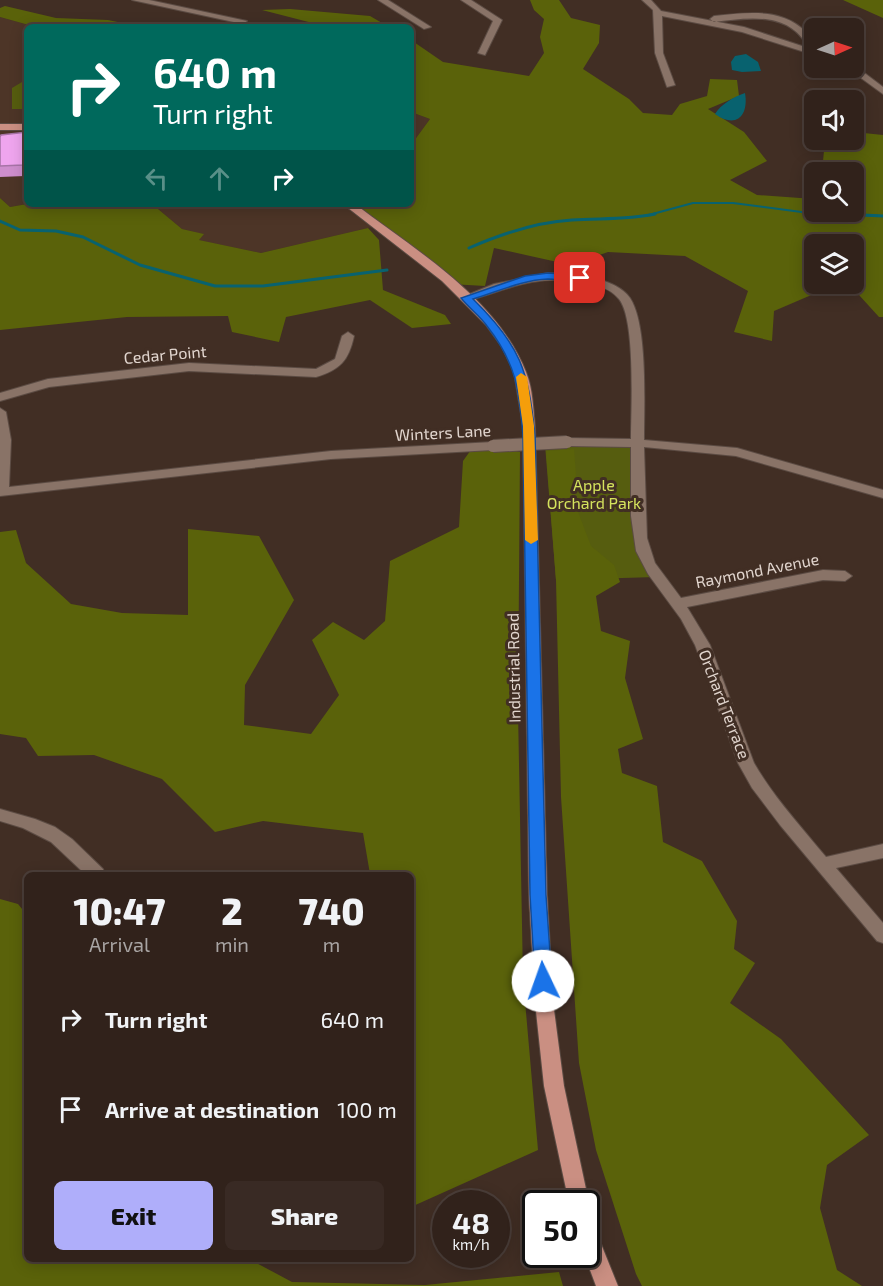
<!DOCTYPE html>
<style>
body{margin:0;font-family:"Exo 2",sans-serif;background:#392a24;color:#f1f3f6;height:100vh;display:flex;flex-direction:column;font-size:22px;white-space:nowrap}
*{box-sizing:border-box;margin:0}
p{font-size:20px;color:#a8a4a3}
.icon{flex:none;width:33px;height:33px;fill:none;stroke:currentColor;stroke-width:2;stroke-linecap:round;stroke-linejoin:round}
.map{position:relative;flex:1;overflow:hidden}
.side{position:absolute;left:24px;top:872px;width:390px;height:390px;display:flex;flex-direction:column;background:#31221b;border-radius:9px;box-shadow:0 3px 15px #0003,0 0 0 2px #4c3f3a}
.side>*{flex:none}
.hud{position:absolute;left:24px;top:24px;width:390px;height:183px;border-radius:9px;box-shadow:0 3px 15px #0003,0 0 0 2px #4c3f3a;background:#00695c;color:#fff;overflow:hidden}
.needle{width:39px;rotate:87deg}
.tools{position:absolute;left:804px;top:18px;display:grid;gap:12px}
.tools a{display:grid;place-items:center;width:60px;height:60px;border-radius:9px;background:#31221b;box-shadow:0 3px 15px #0003,0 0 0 2px #4c3f3a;font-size:30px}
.speed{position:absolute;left:432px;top:1190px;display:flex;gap:12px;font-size:30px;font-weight:700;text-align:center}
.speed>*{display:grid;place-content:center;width:78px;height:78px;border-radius:50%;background:#31221b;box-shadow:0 3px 15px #0003,0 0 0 2px #4c3f3a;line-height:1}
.speed small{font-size:15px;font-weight:400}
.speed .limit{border:3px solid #111;border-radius:9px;background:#fff;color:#111}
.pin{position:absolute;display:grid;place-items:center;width:51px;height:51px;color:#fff;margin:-26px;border-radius:12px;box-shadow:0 3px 9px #0006}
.me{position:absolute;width:66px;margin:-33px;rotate:357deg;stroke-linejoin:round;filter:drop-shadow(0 0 4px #0008)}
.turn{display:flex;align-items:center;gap:21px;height:126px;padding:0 30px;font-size:27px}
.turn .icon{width:78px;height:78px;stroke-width:2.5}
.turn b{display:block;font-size:42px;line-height:51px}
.lanes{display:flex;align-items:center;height:57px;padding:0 30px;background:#0003;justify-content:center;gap:30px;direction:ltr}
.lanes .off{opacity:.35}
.eta{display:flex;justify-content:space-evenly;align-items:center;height:102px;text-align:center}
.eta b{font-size:36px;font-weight:800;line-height:42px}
.primary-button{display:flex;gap:12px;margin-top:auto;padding:12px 30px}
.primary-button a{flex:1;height:69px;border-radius:9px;background:#afaefa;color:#111;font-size:24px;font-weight:800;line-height:69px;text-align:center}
.primary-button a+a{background:#392a24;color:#f1f3f6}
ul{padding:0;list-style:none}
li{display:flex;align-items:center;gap:18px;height:90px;padding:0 30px}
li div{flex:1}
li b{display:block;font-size:22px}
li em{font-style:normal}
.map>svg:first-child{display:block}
</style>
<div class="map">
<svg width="883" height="1286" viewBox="0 0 883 1286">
<rect width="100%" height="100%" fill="#412e24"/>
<!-- built -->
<path fill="#4d3527" d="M 0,17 L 36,27 L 27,27 L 27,204 L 10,207 L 0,198 Z
M 411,112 L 430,119 L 411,145 Z
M 152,204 L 348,204 L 377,226 L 261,253 L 198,240 L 203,234 L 182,229 Z"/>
<!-- green -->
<path fill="#565d0f" d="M 27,79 L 27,109 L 12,109 L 12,88 Z
M 637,443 L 639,534 L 656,577 L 556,580 L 545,445 Z"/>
<!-- forest -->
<path fill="#5a620a" d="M 530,0 L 559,0 L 571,18 L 600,25 L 599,43 L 583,69 L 629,99 L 643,113 L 672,115 L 680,104 L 707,96 L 710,79 L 737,80 L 739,96 L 708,109 L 744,132 L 767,161 L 730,180 L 757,195 L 814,199 L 814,212 L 854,212 L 854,172 L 822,172 L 825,140 L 854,140 L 854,132 L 883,135 L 883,317 L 879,317 L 849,284 L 854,284 L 854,244 L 814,244 L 814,284 L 837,284 L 774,311 L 772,341 L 734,332 L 748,291 L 685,256 L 608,252 L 571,265 L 494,248 L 485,286 L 450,284 L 348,204 L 411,204 L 411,145 L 430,119 L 411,112 L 411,40 L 443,62 L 529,76 L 544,53 L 540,37 L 544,19 L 534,10 Z
M 843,0 L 883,0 L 883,18 Z
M 5,6 L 56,18 L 108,20 L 142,27 L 36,27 L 0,17 L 0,8 Z
M 290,9 L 370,16 L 389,27 L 328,27 L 262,10 Z
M 0,198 L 10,207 L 27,204 L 152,204 L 182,229 L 204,234 L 199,240 L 261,253 L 368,228 L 379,240 L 383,290 L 445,315 L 451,324 L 412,328 L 370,300 L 286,317 L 279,342 L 232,332 L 228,316 L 127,317 L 0,330 Z
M 493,446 L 520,452 L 518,710 L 523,978 L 538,1150 L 411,1207 L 411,874 L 370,874 L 363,833 L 263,821 L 215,832 L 162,779 L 94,755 L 38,756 L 26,738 L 0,734 L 0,532 L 16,530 L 26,563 L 71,604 L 122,613 L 188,615 L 188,529 L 259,536 L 294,600 L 245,685 L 244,725 L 311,734 L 339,695 L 312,640 L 333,622 L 364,640 L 385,621 L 390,561 L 459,527 L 463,461 L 473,447 Z
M 574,449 L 576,475 L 572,496 L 591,546 L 614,565 L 620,582 L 596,596 L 601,631 L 630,641 L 625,678 L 643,739 L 618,749 L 622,773 L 657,786 L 663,842 L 702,861 L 737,921 L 734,949 L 755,963 L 730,1003 L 781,1039 L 869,1135 L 827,1165 L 820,1208 L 837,1270 L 862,1286 L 642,1286 L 636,1274 L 596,1150 L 579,1063 L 561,797 L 556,580 L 546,451 Z
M 0,899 L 18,904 L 27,915 L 27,1258 L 249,1259 L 292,1282 L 425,1285 L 559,1272 L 563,1286 L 0,1286 Z"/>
<!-- water -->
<path fill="#08626f" d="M 746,54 L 758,62 L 761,71 L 742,72 L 732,70 L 731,62 L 735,56 Z
M 745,93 C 749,116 736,129 715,114 C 720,105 735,96 745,93 Z"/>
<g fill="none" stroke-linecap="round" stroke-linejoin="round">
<!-- stream-far1 -->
<path stroke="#08626f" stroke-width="2" d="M 645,216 L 693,203 L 733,203 L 809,213 L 880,216"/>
<!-- stream -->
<path stroke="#08626f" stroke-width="3" d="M 843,214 L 883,216
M 0,221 L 20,230 L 56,231 L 83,237 L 140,265 L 215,286 L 263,286 L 387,270
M 469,248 C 501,234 537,222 572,220 C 600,218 627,220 655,214"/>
<!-- minor casing -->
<g stroke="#5b4b43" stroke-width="2">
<path id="minor" d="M 132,0 L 149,0 L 247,21 L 243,24 Z
M 378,0 L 388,0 L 431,27 L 424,29 Z
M 461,0 L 471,0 L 502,20 L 485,55 L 478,53 L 493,21 Z
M 642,0 L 651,0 L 661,11 L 744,27 L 802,46 L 806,44 C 787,11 746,18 714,22 L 710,19 L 714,16 C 745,13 780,7 805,31 C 810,36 814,39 814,46 L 811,48 L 814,49 L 814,55 L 742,32 L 662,16 L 663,53 L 675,85 L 667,87 L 655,53 L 653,10 Z
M 854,65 L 883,87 L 883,94 L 850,70 L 849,68 L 854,68 Z
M 548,273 C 571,273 616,277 630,298 C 648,325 644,406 644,440 L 737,448 L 883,490 L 883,498 L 736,456 L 644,447 L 647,538 L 655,563 L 681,598 L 823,570 L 845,571 L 852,576 L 845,581 L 823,580 L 687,607 L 710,645 L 754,763 C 773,796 801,827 826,857 L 883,844 L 883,858 L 836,868 L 883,923 L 883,943 L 877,941 L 780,825 L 752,788 L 738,763 L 695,645 L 681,619 L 648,574 L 636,551 L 631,516 L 631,447 L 567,446 L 561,442 L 567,438 L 631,439 C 631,410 636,320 619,299 C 602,278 555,278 532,282 C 509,286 488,296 466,301 L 460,298 L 494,284 Z
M 348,332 L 354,336 C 349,360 340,370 316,377 L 189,371 L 49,387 L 0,401 L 0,393 L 48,379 L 189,363 L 316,369 L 335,359 L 342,336 Z
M 0,408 L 6,412 L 11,440 L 9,487 L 331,451 L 493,442 L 499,446 L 493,450 L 331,459 L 0,496 Z
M 0,809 L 35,819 L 55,827 L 72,839 L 103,869 L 105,874 L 85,874 L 51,842 L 23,828 L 0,821 Z"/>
</g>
<!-- major casing -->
<g stroke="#5b4b43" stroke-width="2">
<path id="major" d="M 0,124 L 27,124 L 27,130 L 0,130 Z
M 343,204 L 355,204 C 416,251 496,297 526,372 C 533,389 533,408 535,426 L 547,895 L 553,1002 L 564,1086 L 589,1203 L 586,1210 L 586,1203 L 569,1203 L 544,1086 L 535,1002 L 529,895 L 523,426 L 514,372 L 502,347 L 486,325 L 442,281 Z
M 586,1221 L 593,1224 L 618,1286 L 596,1286 L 584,1254 L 586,1254 Z"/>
</g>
<!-- minor -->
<use href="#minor" fill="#897367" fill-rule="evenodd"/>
<!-- major -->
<use href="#major" fill="#ca8f82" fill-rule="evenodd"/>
<!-- minor-bridge casing -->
<g stroke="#5b4b43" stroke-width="14" stroke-linecap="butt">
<path id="minor-bridge" d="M 493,446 L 567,442"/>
</g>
<!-- minor-bridge -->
<use href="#minor-bridge" stroke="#897367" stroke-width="12"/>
</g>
<!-- wall -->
<path fill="#ce8ecd" d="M 27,132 L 25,176 L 0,177 L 0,137 Z"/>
<!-- shaded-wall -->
<path fill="#a774a7" d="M 27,153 L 27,171 L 25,176 L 23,165 Z"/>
<!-- building -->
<path fill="#efa5ee" stroke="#a774a7" stroke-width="1.5" d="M 27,132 L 27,153 L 23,165 L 0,166 L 0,137 L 1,135 Z"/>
<!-- route -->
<path fill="#1a73e8" stroke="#114b97" stroke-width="1.5" d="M 548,273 L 580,275 L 585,278 C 576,285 559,279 548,279 C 522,280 497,292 473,299 C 521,346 528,370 535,435 L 546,895 L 552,981 L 549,986 L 543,988 L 537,986 L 535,981 L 530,895 L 523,435 C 519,389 516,363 487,326 C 480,316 469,308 461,298 L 525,276 Z"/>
<!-- slow -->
<path fill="#f59e0b" d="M 521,373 L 527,377 L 534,426 L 538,540 L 531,544 L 525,540 L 523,426 L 516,377 Z"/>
<g text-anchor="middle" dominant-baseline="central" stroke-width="6" stroke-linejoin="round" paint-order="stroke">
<!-- street labels -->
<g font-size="16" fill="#e1d5ce" stroke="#412e24">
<text transform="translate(165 354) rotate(-5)">Cedar Point</text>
<text transform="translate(443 432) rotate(-3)">Winters Lane</text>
<text transform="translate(757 570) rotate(-11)">Raymond Avenue</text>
<text transform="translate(513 668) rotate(-91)">Industrial Road</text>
<text transform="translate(725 704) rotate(69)">Orchard Terrace</text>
</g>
<!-- park labels -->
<g font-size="16" fill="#d5e35d" stroke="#412e24">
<text x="594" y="484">Apple<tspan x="594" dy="18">Orchard Park</tspan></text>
</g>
</g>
</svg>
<div class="tools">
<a><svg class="needle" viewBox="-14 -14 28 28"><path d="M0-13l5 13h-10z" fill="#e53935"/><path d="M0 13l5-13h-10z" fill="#a8a4a3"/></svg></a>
<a><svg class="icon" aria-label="sound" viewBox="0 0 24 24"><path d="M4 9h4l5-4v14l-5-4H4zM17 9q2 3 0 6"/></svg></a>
<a><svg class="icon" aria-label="search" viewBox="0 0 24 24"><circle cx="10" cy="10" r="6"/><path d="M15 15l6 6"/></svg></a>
<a><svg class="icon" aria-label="layers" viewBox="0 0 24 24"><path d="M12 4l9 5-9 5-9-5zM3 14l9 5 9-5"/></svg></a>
</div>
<div class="speed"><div>48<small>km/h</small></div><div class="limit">50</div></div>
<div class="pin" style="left:580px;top:278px;background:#d93025"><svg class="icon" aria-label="arrive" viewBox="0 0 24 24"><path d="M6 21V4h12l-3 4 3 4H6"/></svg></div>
<svg class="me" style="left:543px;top:981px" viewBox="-20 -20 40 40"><circle r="19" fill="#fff"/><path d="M0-13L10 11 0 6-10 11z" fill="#1a73e8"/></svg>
<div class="hud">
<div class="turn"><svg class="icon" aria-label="right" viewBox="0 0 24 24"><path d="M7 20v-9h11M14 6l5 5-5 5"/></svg><div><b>640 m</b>Turn right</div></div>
<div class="lanes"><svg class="icon off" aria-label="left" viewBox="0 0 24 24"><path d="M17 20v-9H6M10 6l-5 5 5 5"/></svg><svg class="icon off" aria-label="ahead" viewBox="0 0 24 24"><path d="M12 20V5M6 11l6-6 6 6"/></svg><svg class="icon" aria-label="right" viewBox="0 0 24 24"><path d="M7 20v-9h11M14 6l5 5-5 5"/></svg></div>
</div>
<section class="side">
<div class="eta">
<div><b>10:47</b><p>Arrival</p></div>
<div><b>2</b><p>min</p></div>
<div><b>740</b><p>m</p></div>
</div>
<ul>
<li><svg class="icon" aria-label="right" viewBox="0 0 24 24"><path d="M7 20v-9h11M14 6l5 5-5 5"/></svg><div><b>Turn right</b></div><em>640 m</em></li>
<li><svg class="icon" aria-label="arrive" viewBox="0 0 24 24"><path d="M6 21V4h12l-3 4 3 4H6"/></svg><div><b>Arrive at destination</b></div><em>100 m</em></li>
</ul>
<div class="primary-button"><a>Exit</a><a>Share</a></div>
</section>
</div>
